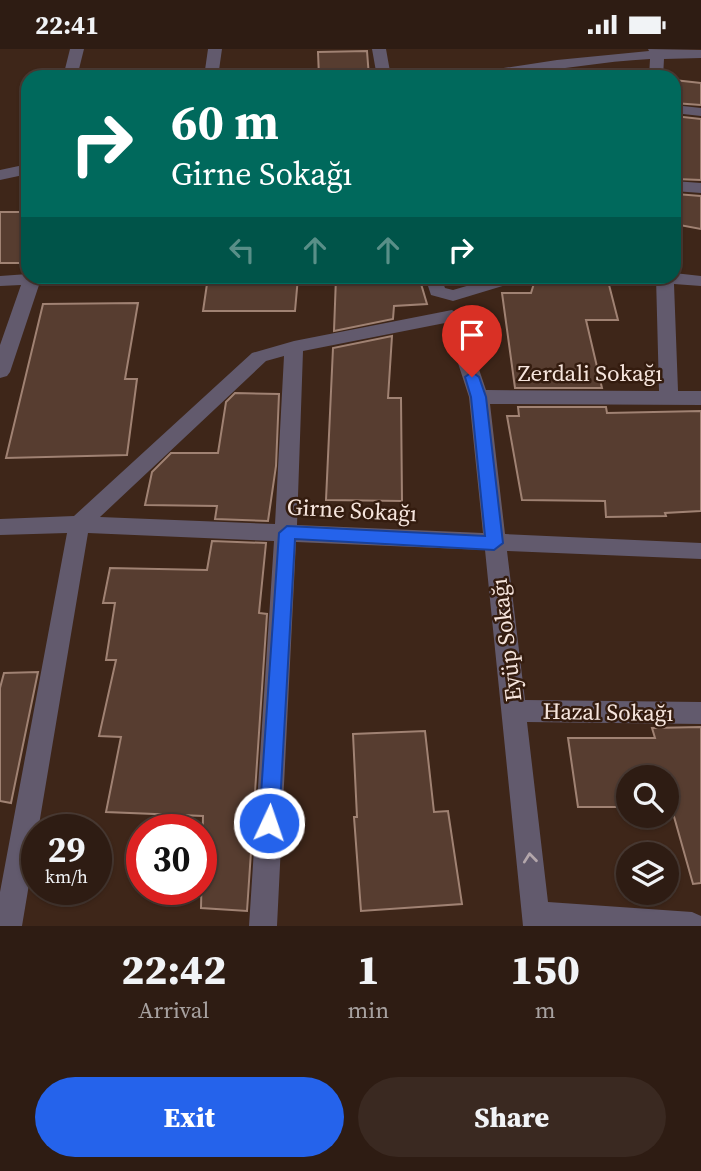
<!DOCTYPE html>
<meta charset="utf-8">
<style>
body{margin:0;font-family:"Source Serif 4",serif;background:#3a2921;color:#f1f3f6;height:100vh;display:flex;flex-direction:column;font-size:26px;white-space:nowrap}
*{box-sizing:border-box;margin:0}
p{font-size:23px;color:#a7a1a0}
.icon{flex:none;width:38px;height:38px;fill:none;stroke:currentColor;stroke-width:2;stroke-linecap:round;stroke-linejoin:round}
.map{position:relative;height:877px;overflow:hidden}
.sheet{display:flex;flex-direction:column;background:#2e1c13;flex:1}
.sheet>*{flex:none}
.top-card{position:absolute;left:21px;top:21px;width:660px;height:214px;border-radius:21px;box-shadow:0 2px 5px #0004,0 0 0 2px #493a33;background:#00695c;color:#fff;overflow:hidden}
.controls{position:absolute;left:616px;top:716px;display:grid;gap:14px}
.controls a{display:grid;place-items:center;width:63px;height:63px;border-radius:50%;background:#2e1c13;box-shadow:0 2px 5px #0004,0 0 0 2px #493a33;font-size:35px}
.speed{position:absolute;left:21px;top:765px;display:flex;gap:14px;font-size:35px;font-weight:700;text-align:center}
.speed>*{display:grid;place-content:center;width:91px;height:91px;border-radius:50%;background:#2e1c13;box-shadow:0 2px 5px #0004,0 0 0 2px #493a33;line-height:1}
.speed small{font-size:18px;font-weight:400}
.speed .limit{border:10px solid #d22;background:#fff;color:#111}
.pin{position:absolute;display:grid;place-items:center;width:60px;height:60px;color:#fff;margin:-72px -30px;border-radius:50% 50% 50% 0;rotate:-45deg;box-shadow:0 0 7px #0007}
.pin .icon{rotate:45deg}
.me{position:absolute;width:77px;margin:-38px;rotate:3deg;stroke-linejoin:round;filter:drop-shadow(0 0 5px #0008)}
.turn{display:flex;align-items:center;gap:24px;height:147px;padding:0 35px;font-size:32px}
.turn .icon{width:91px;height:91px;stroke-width:2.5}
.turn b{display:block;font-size:49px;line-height:60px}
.lanes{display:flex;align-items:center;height:66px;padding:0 35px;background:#0003;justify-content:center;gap:35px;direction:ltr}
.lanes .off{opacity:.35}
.eta{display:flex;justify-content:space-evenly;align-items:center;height:119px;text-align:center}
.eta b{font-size:42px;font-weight:800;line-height:49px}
.button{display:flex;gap:14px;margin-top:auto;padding:14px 35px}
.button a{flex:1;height:80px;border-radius:42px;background:#2563eb;color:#fff;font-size:28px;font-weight:800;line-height:80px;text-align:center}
.button a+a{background:#3a2921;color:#f1f3f6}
.status{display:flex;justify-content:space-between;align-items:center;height:49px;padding:0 35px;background:#2e1c13;direction:ltr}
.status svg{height:19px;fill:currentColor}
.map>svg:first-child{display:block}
</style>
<div class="status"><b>22:41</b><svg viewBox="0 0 49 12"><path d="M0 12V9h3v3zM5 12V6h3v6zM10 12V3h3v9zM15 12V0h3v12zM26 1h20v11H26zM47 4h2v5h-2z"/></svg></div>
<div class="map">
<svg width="701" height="877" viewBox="0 0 701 877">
<rect width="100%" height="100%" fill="#3e2619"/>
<!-- building -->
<path fill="#573d30" stroke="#a08273" stroke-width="2" d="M 367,2 L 369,28 L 319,28 L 318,3 Z
M 674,31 L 701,34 L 701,56 L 674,54 Z
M 674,67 L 701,70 L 701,131 L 676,130 L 678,97 L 674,97 Z
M 676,145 L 701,147 L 701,180 L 674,175 Z
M 0,163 L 28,163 L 28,214 L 0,214 Z
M 208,228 L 298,228 L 295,262 L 203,262 Z
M 336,228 L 419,228 L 427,255 L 394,257 L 393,270 L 334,282 Z
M 536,228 L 607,228 L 618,271 L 586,271 L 602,339 L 515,339 L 502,244 L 531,244 Z
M 138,254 L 125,330 L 137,330 L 127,406 L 6,409 L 43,255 Z
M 392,287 L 388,349 L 401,349 L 402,452 L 326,451 L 333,299 Z
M 235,344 L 279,345 L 276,417 L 268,472 L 215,470 L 217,457 L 145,456 L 152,423 L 171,404 L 218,404 L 226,353 Z
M 518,358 L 606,358 L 607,364 L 701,362 L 701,462 L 665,464 L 666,467 L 606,468 L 605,452 L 522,451 L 507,367 L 519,367 Z
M 212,492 L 266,494 L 259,564 L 267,565 L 247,862 L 201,859 L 203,767 L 106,763 L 121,688 L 99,687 L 116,611 L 106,611 L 115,554 L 103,554 L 110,519 L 207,521 Z
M 38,623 L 11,754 L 0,752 L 0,639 L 4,624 Z
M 701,678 L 701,834 L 693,835 L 671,757 L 667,757 L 667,728 L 628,728 L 628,758 L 578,758 L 568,689 L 655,689 L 652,679 Z
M 425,682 L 434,763 L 448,762 L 462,855 L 361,862 L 354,768 L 357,768 L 353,685 Z"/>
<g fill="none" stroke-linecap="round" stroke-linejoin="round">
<!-- minor -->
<path fill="#625a6d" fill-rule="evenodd" d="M 70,0 L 84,0 L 77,28 L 63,28 Z
M 208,0 L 222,0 L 218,28 L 204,28 Z
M 372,0 L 386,0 L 391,28 L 377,28 Z
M 648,0 L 701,1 L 701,9 L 664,10 L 663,28 L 649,28 L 650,10 C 588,13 526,28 464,28 L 471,24 L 557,11 L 649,2 Z
M 674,56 L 701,59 L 701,67 L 674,64 Z
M 28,115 L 28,125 L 0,131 L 0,121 Z
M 674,132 L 701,134 L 701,144 L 674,142 Z
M 674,224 L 701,227 L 701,237 L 674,235 L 678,342 L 701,342 L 701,356 L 490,355 L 505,485 L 701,494 L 701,510 L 507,502 L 525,651 L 701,653 L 701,675 L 527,673 L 548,853 L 692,863 L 701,867 L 701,877 L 523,877 L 485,501 L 296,493 L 277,877 L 249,877 L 274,492 L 88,484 L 22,877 L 0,877 L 0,843 L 67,484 L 0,486 L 0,470 L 74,467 L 252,304 L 294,292 L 452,261 L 461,267 L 486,341 L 659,342 L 656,228 L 674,228 ZM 445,274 L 469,348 L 483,484 L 297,476 L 303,302 ZM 284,307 L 275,475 L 100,468 L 266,312 Z
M 28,225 L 28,228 L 39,228 L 41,230 L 10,323 L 7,327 L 0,329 L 0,296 L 21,236 L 0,237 L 0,227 Z
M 425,228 L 441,228 L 445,239 L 453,241 L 497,228 L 522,228 L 519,232 L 453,252 L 431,246 Z"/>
</g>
<!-- one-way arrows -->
<defs><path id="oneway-chevron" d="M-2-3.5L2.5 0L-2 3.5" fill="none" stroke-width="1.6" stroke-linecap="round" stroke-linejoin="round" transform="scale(1.75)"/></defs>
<use stroke="#b3a6ab" href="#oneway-chevron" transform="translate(530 809) rotate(-96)"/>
<!-- route -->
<path fill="#2563eb" stroke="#184099" stroke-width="2" d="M 472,323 L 479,328 L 486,348 L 503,494 L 494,501 L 295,490 L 279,774 L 276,780 L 269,783 L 262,780 L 259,774 L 279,484 L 287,477 L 485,487 L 471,348 L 465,328 Z"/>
<g text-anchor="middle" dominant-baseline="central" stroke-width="5" stroke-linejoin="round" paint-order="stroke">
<!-- street labels -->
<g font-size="23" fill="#f6e5dd" stroke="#341c0f">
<text x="590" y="324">Zerdali Sokağı</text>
<text transform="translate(352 461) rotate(3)">Girne Sokağı</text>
<text transform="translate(506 591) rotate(-97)">Eyüp Sokağı</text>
<text transform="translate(608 663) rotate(1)">Hazal Sokağı</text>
</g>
</g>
</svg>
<div class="controls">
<a><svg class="icon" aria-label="search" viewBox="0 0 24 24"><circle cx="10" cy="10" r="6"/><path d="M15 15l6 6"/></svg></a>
<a><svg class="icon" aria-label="layers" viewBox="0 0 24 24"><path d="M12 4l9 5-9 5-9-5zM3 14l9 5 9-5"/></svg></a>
</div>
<div class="speed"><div>29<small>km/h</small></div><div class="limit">30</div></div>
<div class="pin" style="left:472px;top:328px;background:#d93025"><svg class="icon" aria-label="arrive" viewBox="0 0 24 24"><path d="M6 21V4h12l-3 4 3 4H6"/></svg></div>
<svg class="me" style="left:269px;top:774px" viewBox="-20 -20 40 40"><circle r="17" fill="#2563eb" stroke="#fff" stroke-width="3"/><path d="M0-11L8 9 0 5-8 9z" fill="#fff"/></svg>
<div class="top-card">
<div class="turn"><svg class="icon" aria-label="right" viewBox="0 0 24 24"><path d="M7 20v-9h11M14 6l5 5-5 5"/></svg><div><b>60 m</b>Girne Sokağı</div></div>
<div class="lanes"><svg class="icon off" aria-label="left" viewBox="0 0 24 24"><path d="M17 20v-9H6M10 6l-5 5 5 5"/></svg><svg class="icon off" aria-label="ahead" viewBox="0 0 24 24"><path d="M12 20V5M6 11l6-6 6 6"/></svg><svg class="icon off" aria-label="ahead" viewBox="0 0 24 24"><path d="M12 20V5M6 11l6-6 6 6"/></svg><svg class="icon" aria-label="right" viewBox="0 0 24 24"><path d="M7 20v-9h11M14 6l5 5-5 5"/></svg></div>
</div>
</div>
<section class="sheet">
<div class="eta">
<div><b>22:42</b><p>Arrival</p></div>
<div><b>1</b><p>min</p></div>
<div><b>150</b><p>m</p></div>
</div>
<div class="button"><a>Exit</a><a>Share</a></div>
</section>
